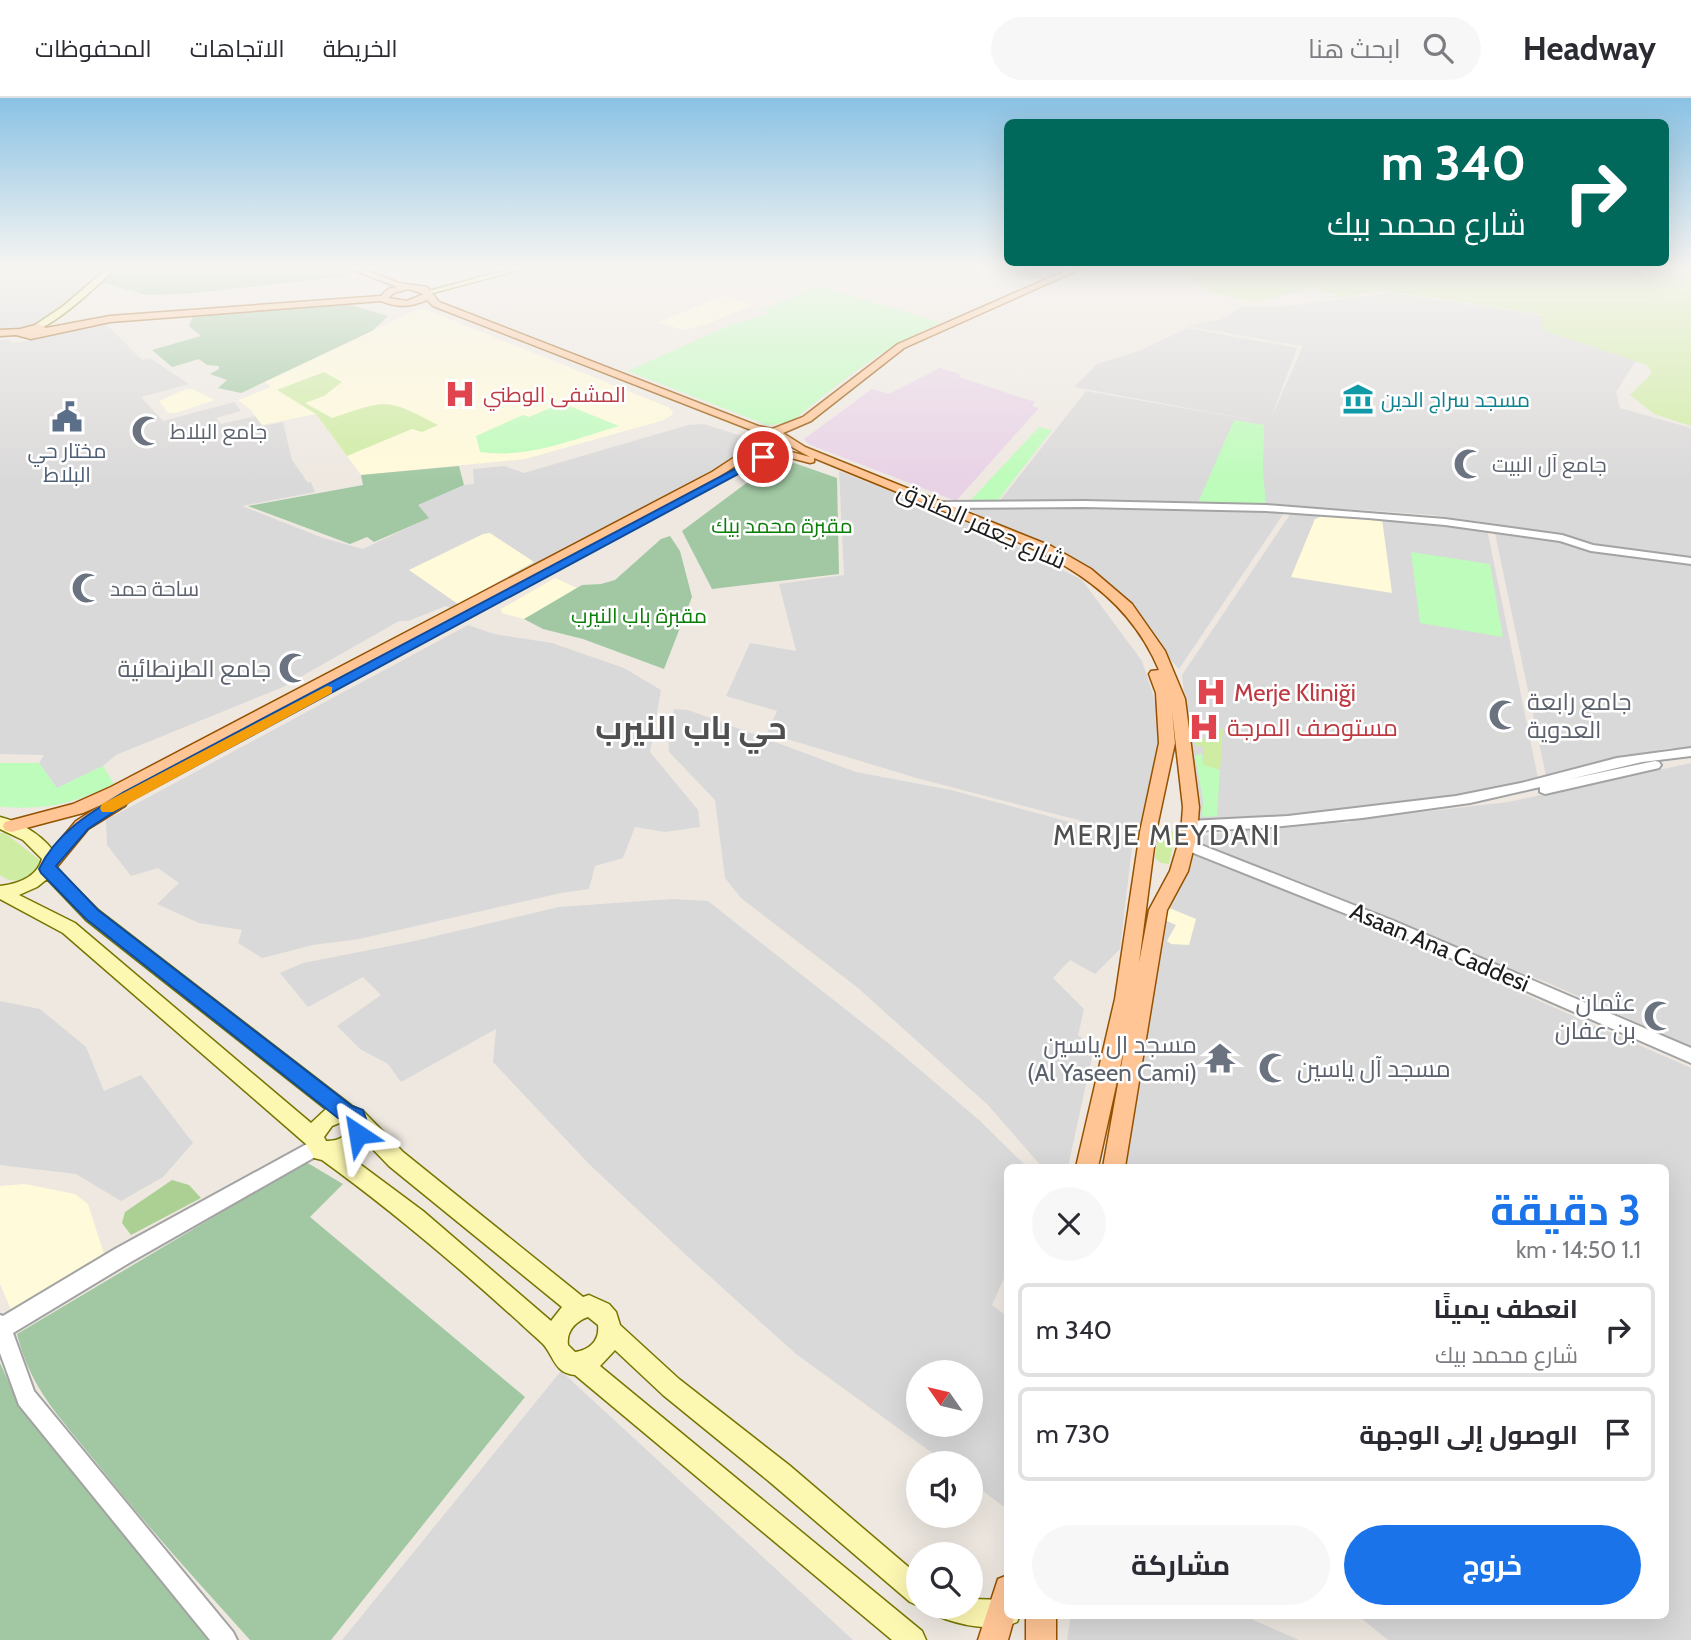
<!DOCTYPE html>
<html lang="ar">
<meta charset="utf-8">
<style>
body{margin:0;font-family:Cabin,Cairo,sans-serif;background:#f7f7f7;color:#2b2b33;direction:rtl;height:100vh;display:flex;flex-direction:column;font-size:26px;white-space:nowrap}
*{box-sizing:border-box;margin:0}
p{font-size:23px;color:#7c7c81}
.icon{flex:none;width:38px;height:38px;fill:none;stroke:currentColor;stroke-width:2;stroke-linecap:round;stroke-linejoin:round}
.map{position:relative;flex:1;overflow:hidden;direction:ltr}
.side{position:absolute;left:1004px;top:1066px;width:665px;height:455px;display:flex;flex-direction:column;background:#fff;border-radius:10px;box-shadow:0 7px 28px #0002;direction:rtl}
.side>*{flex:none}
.guide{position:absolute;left:1004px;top:21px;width:665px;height:147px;border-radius:10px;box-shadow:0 7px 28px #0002;direction:rtl;background:#00695c;color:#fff;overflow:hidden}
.needle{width:46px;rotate:304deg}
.buttons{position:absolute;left:906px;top:1262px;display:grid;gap:14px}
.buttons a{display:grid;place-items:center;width:77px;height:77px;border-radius:50%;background:#fff;box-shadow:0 7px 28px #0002;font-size:35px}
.pin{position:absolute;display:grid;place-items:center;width:60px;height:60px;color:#fff;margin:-30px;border:4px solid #fff;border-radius:50%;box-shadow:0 2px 7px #0007}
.me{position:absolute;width:77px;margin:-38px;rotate:327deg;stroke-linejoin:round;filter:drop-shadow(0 0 5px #0008)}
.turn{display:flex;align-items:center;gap:24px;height:147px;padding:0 28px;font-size:32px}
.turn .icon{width:91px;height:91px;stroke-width:2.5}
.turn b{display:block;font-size:49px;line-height:60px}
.round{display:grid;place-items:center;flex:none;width:74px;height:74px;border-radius:37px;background:#f7f7f7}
.overview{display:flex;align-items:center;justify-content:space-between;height:119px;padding:0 28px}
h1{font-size:42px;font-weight:700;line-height:52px;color:#1a73e8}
.primary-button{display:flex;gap:14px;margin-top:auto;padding:14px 28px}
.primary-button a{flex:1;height:80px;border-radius:42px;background:#1a73e8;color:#fff;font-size:28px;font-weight:700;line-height:80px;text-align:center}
.primary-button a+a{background:#f7f7f7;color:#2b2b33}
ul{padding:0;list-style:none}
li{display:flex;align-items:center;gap:21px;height:94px;margin:0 14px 10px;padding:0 14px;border:4px solid #e1e1e2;border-radius:10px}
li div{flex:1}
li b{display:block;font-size:26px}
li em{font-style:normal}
header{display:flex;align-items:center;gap:42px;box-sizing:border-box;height:98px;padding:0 35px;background:#fff;border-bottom:2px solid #e1e1e2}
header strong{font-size:33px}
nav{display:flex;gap:38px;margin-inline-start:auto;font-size:24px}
.search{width:490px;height:63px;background:#f7f7f7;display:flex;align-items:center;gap:18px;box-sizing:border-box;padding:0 24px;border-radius:38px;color:#7c7c81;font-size:26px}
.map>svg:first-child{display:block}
</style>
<header>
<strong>Headway</strong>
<div class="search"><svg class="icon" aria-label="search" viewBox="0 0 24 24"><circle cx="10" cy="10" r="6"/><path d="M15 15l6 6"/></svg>ابحث هنا</div>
<nav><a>الخريطة</a><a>الاتجاهات</a><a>المحفوظات</a></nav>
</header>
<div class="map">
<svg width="1691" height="1542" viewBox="0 0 1691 1542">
<rect width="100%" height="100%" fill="#eee8e1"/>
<!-- residential -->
<path fill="#dad9d9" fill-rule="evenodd" d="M 0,168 L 109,168 L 93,181 L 86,183 L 89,184 L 40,226 L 0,235 Z
M 1391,195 L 1529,215 L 1577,227 L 1641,254 L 1616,294 L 1620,310 L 1691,330 L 1691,650 L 1668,650 L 1546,678 L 1493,426 L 1433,417 L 1362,412 L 1082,403 L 999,404 L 1086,293 L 1269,325 L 1074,289 L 1097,266 L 1139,253 L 1187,230 L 1297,250 L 1271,320 L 1303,248 L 1186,228 L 1219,222 L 1242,209 L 1287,208 Z
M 105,225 L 142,262 L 150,260 L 189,286 L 141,299 L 163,323 L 234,304 L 241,313 L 216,320 L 221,326 L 255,318 L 263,328 L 283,324 L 292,362 L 308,385 L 311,384 L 315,394 L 242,408 L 323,440 L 363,451 L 428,420 L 417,407 L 464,387 L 474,386 L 473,371 L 504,368 L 524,375 L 688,327 L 704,326 L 745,339 L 739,358 L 456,513 L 446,508 L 408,523 L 399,523 L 283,589 L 116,657 L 103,668 L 57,690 L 39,665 L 44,657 L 0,656 L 0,242 L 10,241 L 12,245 L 23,244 L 53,234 Z
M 839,373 L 975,427 L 1082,482 L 1142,563 L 1166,636 L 1148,734 L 1109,730 L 920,681 L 767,635 L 777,613 L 726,598 L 750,545 L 796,553 L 779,486 L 844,477 Z
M 960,407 L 1278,414 L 1284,415 L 1179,571 L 1093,480 Z
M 1291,415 L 1369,419 L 1487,431 L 1539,685 L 1451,702 L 1198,730 L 1182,577 Z
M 468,527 L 494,536 L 552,545 L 624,570 L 661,592 L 650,654 L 698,712 L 700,729 L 665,734 L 635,729 L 623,760 L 595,768 L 589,791 L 561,795 L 359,841 L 313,847 L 262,860 L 238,845 L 242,832 L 199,825 L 157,806 L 179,785 L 158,770 L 131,778 L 107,747 L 106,722 Z
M 674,611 L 688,612 L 856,674 L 951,692 L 1133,741 L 1120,851 L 1095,876 L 1070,862 L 1053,880 L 1084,911 L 1078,938 L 1095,945 L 1068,1069 L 1042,1069 L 988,1007 L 858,890 L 741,800 L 725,780 L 715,702 L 669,654 L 668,634 Z
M 1691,665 L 1691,948 L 1546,884 L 1468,856 L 1306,787 L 1282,781 L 1195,747 L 1196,738 L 1334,724 L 1348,725 L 1354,722 L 1508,704 Z
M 1186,747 L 1691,970 L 1691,1542 L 1388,1542 L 1357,1517 L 1666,1517 L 1666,1069 L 1115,1069 L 1158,812 Z
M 672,801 L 708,803 L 892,948 L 979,1022 L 1027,1069 L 1008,1069 L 1008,1171 L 992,1207 L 1008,1219 L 1008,1412 L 971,1384 L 971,1365 L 946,1365 L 796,1256 L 686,1157 L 589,1066 L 493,964 L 496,931 L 401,984 L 388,966 L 360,951 L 337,928 L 381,897 L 363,879 L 308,909 L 280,875 L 303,865 L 410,844 L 559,809 ZM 919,1274 L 971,1274 L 971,1326 L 919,1326 Z
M 0,903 L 40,911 L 86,949 L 104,993 L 141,977 L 193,1045 L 163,1079 L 121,1103 L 76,1076 L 0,1067 Z
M 561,1273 L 853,1542 L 342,1542 Z
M 1071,1517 L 1242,1517 L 1299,1542 L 1067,1542 Z"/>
<!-- industrial -->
<path fill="#e8d2e6" d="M 940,270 L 960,276 L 959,279 L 1035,304 L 1032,308 L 1039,310 L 956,403 L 808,346 L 804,341 L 872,291 L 889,296 Z"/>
<!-- education -->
<path fill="#fffad9" d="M 722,198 L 752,207 L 707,226 L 683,232 L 658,224 Z
M 416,212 L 427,212 L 668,309 L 673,314 L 672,317 L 664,322 L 525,361 L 361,377 L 316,316 L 262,327 L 251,312 L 238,302 L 271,289 L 265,284 Z
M 186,291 L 192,291 L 215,302 L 176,315 L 168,315 L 159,303 Z
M 1322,418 L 1382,421 L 1392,495 L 1291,479 L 1315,421 Z
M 490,435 L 534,464 L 458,506 L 409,472 L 483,436 Z
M 555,480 L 577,490 L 524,521 L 502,515 L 501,511 Z
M 1162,807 L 1196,821 L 1189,847 L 1171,846 L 1167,843 L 1176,827 L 1158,819 Z
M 25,1086 L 75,1096 L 88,1106 L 104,1156 L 12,1214 L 0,1186 L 0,1088 Z"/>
<!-- construction -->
<path fill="#c3c0ac" d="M 985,168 L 1058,168 L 1066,170 L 1041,182 Z"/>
<!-- grass -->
<path fill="#cfeca3" d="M 1175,168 L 1691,168 L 1691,328 L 1654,316 L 1630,297 L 1652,275 L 1647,267 L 1543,232 L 1541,216 L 1393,194 L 1371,193 L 1343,200 L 1314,189 L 1255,204 L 1207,193 Z
M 324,274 L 342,284 L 324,298 L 305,305 L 332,320 C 388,301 386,300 438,327 L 422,334 L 412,331 L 347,358 L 316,316 L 277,292 Z
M 1211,631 L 1223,631 L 1220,672 L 1202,668 L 1204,649 L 1195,647 L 1194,640 L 1213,642 Z
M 1159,730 L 1176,734 L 1169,766 L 1161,765 L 1155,760 Z
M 0,735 L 5,735 L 41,763 C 36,780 14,789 0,777 Z"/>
<!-- forest -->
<path fill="#acd093" d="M 172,1082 L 189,1087 L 201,1100 L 131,1137 L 122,1125 L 125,1114 Z"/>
<!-- cemetery -->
<path fill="#a1c8a2" d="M 119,168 L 321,168 L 349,178 L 194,195 L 147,197 L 100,184 Z
M 341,204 L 388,218 L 372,233 L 241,295 L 218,290 L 227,282 L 210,276 L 219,271 L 219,268 L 207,267 L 199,261 L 172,269 L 152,252 L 201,238 L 189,228 L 194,216 Z
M 780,360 L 837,380 L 839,476 L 712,491 L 682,433 Z
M 459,368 L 464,387 L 418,407 L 429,420 L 374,444 L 367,439 L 350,446 L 248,408 L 363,387 L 361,377 Z
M 670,438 L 680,453 L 692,499 L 664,571 L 583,541 L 543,531 L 524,521 L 582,487 L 601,486 L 615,482 L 661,441 Z
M 306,1064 L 343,1086 L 310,1119 L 525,1299 L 331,1542 L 250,1542 C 197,1483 144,1425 95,1363 C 60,1319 31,1292 17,1236 Z
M 0,1265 L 11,1289 L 49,1342 L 208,1542 L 0,1542 Z"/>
<!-- park -->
<path fill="#bdfcba" d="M 818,187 L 940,225 C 879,251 840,284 790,325 L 767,327 L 628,273 L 730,227 L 770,216 L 763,212 Z
M 562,305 L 619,328 C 575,341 527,361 480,354 L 476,338 L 523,317 L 529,319 Z
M 1234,322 L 1264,327 L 1263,371 L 1266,410 L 1197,407 Z
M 1039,329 L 1052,332 L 998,402 L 970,403 Z
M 1411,454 L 1490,466 L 1503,539 L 1420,525 Z
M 1202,655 L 1203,667 L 1220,672 L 1217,718 L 1202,719 L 1203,702 L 1195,658 Z
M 0,665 L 39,665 L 57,690 L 103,668 L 114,686 C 75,705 48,712 3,709 L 0,709 Z"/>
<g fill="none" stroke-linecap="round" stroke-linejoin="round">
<!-- tertiary casing -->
<g stroke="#a3a3a3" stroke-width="4">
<path id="tertiary" d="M 1084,403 L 1266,407 L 1445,421 L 1562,437 L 1593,447 L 1691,460 L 1691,466 L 1591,453 L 1560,443 L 1445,427 L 1368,420 L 1266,413 L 1084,409 L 941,410 L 936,407 L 941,404 Z
M 1691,650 L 1691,658 L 1642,664 L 1570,681 L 1655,663 L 1659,664 L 1661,667 L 1659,670 L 1545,696 L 1540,694 L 1540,689 L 1470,705 L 1362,720 L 1263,730 L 1189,733 L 1182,728 L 1189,723 L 1288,718 L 1456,698 L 1521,685 L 1617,660 Z
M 1186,741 L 1394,823 L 1691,950 L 1691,965 L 1384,831 L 1181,750 L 1179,746 L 1181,742 Z
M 316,1041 L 322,1043 L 325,1049 L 322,1055 L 129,1165 L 13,1235 L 34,1293 L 233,1534 L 237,1542 L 210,1542 L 19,1307 L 0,1255 L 0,1217 L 3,1218 L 115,1151 Z"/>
</g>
<!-- secondary casing -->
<g stroke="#767500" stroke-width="3">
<path id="secondary" d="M 110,168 L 118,168 C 104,182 52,231 35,231 L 35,227 L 62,209 Z
M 521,168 L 534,168 L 429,196 L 425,194 Z
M 0,719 C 23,725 46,739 58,760 L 55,769 L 98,812 L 352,1008 L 363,1013 L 403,1054 L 583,1199 L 589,1197 L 609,1206 L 616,1214 L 620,1227 L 679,1281 L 789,1367 L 919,1478 L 919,1508 L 910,1504 L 771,1385 L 663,1297 L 615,1252 L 600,1268 L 922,1533 L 926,1542 L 892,1542 L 575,1277 C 554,1275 554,1258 543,1246 C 535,1238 526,1231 519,1224 C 456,1167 391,1112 322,1062 L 314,1060 L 306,1046 L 63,835 L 0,801 L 0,788 C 18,786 37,779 42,761 L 23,742 L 0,731 ZM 47,781 L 86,822 L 326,1011 L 311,1025 L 75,825 L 19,797 L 37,789 ZM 344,1023 L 349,1025 C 349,1039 338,1043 326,1043 L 324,1039 L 332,1028 ZM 364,1042 L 389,1068 L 562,1209 L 551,1223 L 423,1113 L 349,1058 ZM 588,1219 L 598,1227 C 600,1243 589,1252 575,1254 L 568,1247 C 566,1233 576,1223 588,1219 Z
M 971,1501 L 1008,1502 L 1008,1517 L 1020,1517 L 1017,1524 C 993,1535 959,1527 935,1517 L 931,1508 L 971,1508 Z"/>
</g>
<!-- primary casing -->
<g stroke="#945100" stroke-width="3">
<path id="primary" d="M 343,168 L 355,168 L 399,185 L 427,189 L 439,204 L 758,328 L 772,331 L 803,319 L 898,246 L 1076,168 L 1087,168 L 904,250 L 811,323 L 783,335 L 805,349 L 1051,448 L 1091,471 L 1132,506 L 1165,553 L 1185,601 L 1199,709 L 1197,736 L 1188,773 L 1167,812 L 1125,1069 L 1103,1069 L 1125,947 L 1098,1069 L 1076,1069 L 1115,901 L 1140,734 L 1159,645 L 1156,595 L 1149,576 L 1151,573 L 1159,572 C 1121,481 1037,451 953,417 C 907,398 861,379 814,360 L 814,364 L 810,365 L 772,355 L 771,353 L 776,350 L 810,359 L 772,338 L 761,341 L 749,359 L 720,378 L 120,698 L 127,704 L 125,708 L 88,731 L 56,770 L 44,770 L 41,765 L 76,723 L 103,706 L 83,715 L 11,734 L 5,732 L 3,728 L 5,724 L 73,706 L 111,689 L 712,374 L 741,355 L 753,337 L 759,335 L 433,208 L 427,202 C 412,209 396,210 381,203 L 110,224 L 31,241 L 16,237 L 0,238 L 0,232 L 20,231 L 39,226 L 46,230 L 110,218 L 381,198 L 388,191 L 397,189 ZM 408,191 L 424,196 L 407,203 L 388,200 L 394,195 ZM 1172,613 L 1183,709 L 1181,736 L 1170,773 L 1149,812 L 1139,865 L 1156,734 L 1175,645 Z
M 1008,1477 L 1008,1517 L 1015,1517 L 1008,1542 L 978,1542 L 998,1481 Z
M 1026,1517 L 1056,1517 L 1056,1542 L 1026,1542 Z"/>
</g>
<!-- tertiary -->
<use href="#tertiary" fill="#fff" fill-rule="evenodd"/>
<!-- secondary -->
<use href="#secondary" fill="#fcf7b1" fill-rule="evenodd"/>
<!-- primary -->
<use href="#primary" fill="#ffc595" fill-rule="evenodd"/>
</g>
<!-- sky -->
<linearGradient id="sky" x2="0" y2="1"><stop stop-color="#8ac2e4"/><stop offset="0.44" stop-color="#f7f5f2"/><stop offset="1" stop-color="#f7f5f2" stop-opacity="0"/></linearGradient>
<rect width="1691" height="384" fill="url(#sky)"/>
<!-- route -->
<path fill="#1a73e8" stroke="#114b97" stroke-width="2" d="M 763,356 L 766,357 L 766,361 L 134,701 L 88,731 L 56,768 L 98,812 L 352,1008 L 363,1012 L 369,1030 L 365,1043 L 358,1045 L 351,1043 L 348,1025 L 338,1020 L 86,821 L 41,775 L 39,771 C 56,735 91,714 124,694 Z"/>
<!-- slow -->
<path fill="#f59e0b" d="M 327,588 L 332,589 L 332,595 L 113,714 L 102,714 L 100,710 L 102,706 Z"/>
<!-- icons -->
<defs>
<g id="hospital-bare" transform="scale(2.415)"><path d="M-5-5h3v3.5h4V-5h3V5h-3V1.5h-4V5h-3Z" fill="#e0444e" stroke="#fff" stroke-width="2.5" paint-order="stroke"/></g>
<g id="museum-bare" transform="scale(2.415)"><path d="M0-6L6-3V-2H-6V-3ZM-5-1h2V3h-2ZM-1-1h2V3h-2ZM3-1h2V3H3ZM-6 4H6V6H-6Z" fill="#0f9aa8" stroke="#fff" stroke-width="2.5" paint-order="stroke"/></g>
<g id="civic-bare" transform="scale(2.415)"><path d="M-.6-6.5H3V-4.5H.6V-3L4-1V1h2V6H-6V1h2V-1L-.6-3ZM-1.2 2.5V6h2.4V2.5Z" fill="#5c6f8a" stroke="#fff" stroke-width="2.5" paint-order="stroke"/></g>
<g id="mosque-bare" transform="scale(2.415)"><path d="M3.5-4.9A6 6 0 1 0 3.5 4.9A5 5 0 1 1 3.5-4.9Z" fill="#6b7280" stroke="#fff" stroke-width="2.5" paint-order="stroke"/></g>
<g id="temple-bare" transform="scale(2.415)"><path d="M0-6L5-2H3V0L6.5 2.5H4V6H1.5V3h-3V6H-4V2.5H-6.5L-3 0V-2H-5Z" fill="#6b7280" stroke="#fff" stroke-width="2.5" paint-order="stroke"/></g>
</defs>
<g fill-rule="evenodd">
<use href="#hospital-bare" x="460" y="296"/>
<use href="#museum-bare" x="1358" y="301"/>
<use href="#civic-bare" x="67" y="319"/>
<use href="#mosque-bare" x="147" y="333"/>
<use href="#mosque-bare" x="1469" y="366"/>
<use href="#mosque-bare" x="87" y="490"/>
<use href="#mosque-bare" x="294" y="570"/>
<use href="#hospital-bare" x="1211" y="594"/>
<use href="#mosque-bare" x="1504" y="617"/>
<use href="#hospital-bare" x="1204" y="629"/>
<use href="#mosque-bare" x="1659" y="918"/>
<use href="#temple-bare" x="1220" y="960"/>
<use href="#mosque-bare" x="1274" y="970"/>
</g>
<g text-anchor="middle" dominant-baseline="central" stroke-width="5" stroke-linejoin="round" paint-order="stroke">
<!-- far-health labels -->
<g font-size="21" fill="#be3a42" stroke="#fff" text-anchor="start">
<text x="483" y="296">المشفى الوطني</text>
</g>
<!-- far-culture labels -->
<g font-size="21" fill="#0d838f" stroke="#fff" text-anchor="start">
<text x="1381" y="301">مسجد سراج الدين</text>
</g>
<!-- far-worship labels -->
<g font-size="21" fill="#5b616d" stroke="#fff" text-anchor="start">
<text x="170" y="333">جامع البلاط</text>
<text x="1492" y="366">جامع آل البيت</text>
<text x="110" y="490">ساحة حمد</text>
</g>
<!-- far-service labels -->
<g font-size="21" fill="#4e5e75" stroke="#fff">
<text x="67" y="352">مختار حي<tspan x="67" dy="24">البلاط</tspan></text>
</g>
<!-- far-park labels -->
<g font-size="21" fill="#0a7e06" stroke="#fff">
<text x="782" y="427">مقبرة محمد بيك</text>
<text x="639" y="517">مقبرة باب النيرب</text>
</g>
<!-- street labels -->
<g font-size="24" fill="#1c1c1c" stroke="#fff">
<text transform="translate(982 427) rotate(24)">شارع جعفر الصادق</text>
<text transform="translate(1440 849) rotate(23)">Asaan Ana Caddesi</text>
</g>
<!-- worship labels -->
<g font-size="24" fill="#5b616d" stroke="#fff" text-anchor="end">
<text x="271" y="570">جامع الطرنطائية</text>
<text x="1527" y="603" text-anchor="start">جامع رابعة<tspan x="1527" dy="28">العدوية</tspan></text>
<text x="1636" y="904">عثمان<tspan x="1636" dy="28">بن عفان</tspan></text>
<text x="1197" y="946">مسجد ال ياسين<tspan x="1197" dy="28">(Al Yaseen Cami)</tspan></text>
<text x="1297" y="970" text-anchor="start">مسجد آل ياسين</text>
</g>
<!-- health labels -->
<g font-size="24" fill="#be3a42" stroke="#fff" text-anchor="start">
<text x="1234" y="594">Merje Kliniği</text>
<text x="1227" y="629">مستوصف المرجة</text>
</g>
<!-- quarter labels -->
<g font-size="28" letter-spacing="2" fill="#4f4f4f" stroke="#fff">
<text x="1167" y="737">MERJE MEYDANI</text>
</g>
<!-- district labels -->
<g font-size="32" font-weight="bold" fill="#4f4f4f" stroke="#fff">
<text x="691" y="629">حي باب النيرب</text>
</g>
</g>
</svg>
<div class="buttons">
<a><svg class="needle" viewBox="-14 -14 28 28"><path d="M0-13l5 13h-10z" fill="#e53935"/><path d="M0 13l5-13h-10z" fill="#7c7c81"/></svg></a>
<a><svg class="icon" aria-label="sound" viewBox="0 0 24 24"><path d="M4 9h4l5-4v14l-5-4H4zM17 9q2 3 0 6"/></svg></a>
<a><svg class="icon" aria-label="search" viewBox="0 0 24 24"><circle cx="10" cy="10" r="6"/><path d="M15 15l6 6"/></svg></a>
</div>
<div class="pin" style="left:763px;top:359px;background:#d93025"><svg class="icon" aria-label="arrive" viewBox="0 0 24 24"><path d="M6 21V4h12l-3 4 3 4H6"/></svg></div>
<svg class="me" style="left:358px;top:1036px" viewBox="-20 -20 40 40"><path d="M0-17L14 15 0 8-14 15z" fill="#1a73e8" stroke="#fff" stroke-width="4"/></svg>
<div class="guide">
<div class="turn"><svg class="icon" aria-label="right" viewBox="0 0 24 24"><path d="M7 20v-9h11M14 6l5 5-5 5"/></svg><div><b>340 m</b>شارع محمد بيك</div></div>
</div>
<section class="side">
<div class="overview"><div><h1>3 دقيقة</h1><p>1.1 km · 14:50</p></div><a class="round"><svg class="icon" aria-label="close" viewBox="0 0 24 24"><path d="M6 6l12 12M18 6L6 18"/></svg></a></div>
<ul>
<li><svg class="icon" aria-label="right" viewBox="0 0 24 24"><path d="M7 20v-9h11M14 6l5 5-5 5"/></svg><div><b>انعطف يمينًا</b><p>شارع محمد بيك</p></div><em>340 m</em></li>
<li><svg class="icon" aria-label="arrive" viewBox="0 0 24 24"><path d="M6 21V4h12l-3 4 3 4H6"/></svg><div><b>الوصول إلى الوجهة</b></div><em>730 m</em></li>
</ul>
<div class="primary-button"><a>خروج</a><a>مشاركة</a></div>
</section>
</div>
